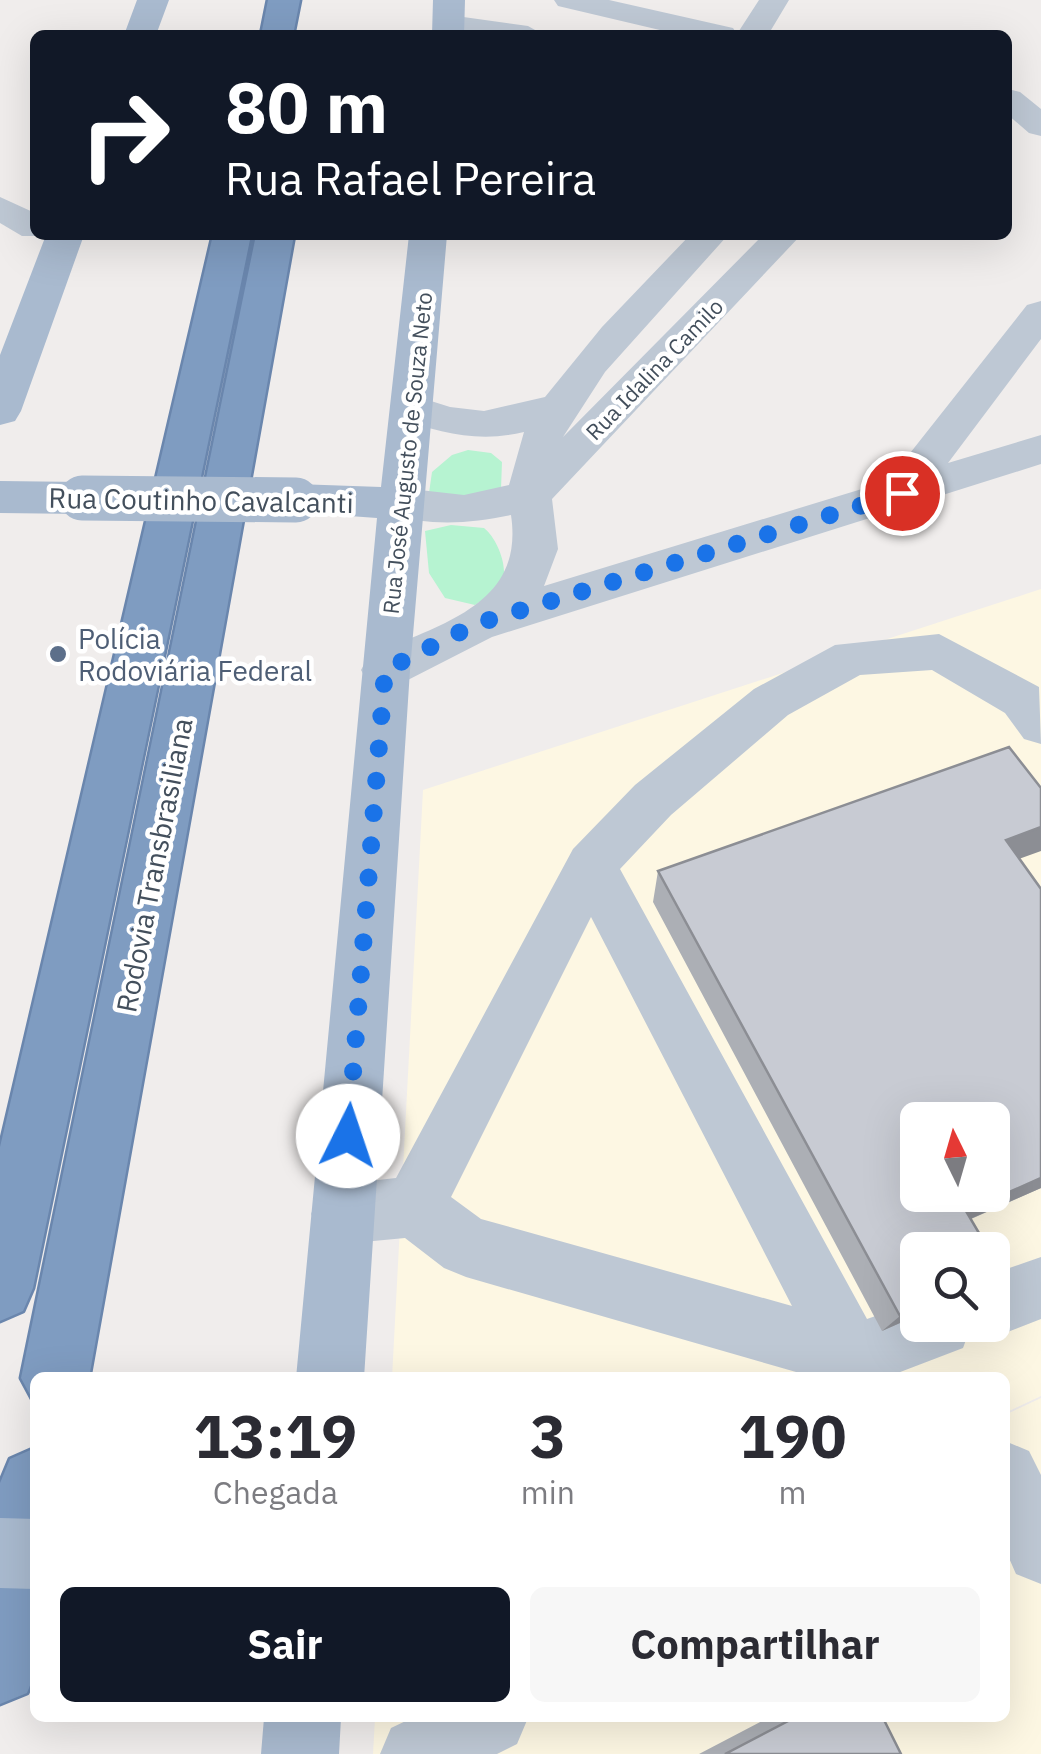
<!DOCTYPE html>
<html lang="pt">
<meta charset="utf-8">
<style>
body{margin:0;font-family:"IBM Plex Sans",sans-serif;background:#f7f7f7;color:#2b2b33;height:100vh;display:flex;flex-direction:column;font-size:38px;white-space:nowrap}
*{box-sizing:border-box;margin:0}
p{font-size:32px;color:#7c7c81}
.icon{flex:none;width:55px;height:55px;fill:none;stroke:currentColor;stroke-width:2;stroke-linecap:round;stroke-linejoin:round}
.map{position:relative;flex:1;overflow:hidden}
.panel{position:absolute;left:30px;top:1372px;width:980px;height:350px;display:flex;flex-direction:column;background:#fff;border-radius:15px;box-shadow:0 10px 40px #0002}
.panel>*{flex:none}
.hud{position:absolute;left:30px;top:30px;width:982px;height:210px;border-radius:15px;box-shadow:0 10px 40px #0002;background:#111827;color:#fff;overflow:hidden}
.needle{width:65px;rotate:355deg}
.fabs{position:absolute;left:900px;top:1102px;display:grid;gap:20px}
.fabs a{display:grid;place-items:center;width:110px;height:110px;border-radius:15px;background:#fff;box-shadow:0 10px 40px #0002;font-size:50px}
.pin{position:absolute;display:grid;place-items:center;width:85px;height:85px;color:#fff;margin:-42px;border:5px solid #fff;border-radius:50%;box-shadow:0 2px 10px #0007}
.me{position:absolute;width:110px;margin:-55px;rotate:4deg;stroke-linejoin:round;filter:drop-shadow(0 0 8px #0008)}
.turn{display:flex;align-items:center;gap:35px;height:210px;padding:0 30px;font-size:45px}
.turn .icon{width:130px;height:130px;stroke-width:2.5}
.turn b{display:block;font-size:70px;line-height:85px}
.eta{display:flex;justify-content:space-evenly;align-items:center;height:170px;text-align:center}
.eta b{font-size:60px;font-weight:800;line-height:70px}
.button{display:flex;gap:20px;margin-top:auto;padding:20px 30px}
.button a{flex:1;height:115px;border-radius:15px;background:#111827;color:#fff;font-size:40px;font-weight:800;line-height:115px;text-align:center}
.button a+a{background:#f7f7f7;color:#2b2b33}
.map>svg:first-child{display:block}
</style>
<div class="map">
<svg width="1041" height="1754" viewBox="0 0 1041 1754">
<rect width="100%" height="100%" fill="#f0edec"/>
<!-- commercial -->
<path fill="#fdf7e3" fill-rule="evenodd" d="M 1041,589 L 1041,1396 L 1005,1413 L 1005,1378 L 392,1378 L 423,790 ZM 918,1120 L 992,1120 L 992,1195 L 918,1195 ZM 918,1250 L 992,1250 L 992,1325 L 918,1325 Z
M 1041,1398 L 1041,1754 L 373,1754 L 375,1718 L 1005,1718 L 1005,1415 Z"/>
<!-- green -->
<path fill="#b6f3d1" d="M 468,450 L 491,453 L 502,462 L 501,489 L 487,502 L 429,493 L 432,472 L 452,455 Z
M 451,525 L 484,528 C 497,538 509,568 502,583 C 498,593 483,599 475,605 L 445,598 L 429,573 L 425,531 Z"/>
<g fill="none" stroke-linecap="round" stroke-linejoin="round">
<!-- highway casing -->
<g stroke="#6a86ad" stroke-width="5">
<path id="highway" d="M 268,0 L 300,0 L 293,35 L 261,35 Z
M 213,235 L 251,235 L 33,1288 L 23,1311 L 0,1321 L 0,1147 Z
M 256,235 L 294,235 L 89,1378 L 35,1378 L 35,1404 L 21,1378 Z
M 35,1448 L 35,1673 L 27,1693 L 0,1704 L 0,1483 L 10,1459 Z"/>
</g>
<!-- minor -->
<path fill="#bec8d4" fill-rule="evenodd" d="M 554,0 L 609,0 L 733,28 L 737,34 L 759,0 L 789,0 L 768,35 L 681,35 L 558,6 Z
M 449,15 L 528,26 L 544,35 L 438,31 L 434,24 L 438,17 Z
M 1008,89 L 1020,92 L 1041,109 L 1041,136 L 1029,133 L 1008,115 Z
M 0,197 L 35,213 L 35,235 L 48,236 L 22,236 L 0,223 Z
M 690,235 L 728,235 L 605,372 L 563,437 L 763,235 L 801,235 L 552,499 L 558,549 L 544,586 L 888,481 L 1027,305 L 1041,301 L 1041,339 L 948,463 L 1041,435 L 1041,464 L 492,637 L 402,683 L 385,688 L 368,683 L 361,670 L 368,657 C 436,624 525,608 511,515 C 468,524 430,526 387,514 L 380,503 L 387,492 L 402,488 L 464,495 L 509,485 L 524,432 C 479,443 440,433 398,418 L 392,408 L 398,398 L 412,395 L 450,407 L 484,411 L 545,397 L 602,327 Z
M 939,634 L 1039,687 L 1041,744 L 1024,739 L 1005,713 L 932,670 L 860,675 L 788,715 L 671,815 L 620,869 L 867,1319 L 918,1301 L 918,1325 L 992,1325 L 992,1274 L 1041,1257 L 1041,1319 L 992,1338 L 970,1329 L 963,1348 L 895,1374 L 896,1378 L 817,1378 L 466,1277 L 444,1268 L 405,1238 L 342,1244 L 320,1236 L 311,1214 L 320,1192 L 342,1184 L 396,1178 L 573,849 L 635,785 L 754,689 L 835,645 ZM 591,917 L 792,1306 L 481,1219 L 451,1197 Z
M 1005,1441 L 1029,1451 L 1041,1475 L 1041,1584 L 1016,1574 L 1005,1549 Z
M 412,1718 L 528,1718 L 517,1744 L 497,1754 L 380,1754 L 391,1728 Z"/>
<!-- major -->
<path fill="#a9bacf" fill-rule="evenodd" d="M 137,0 L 169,0 L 156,35 L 124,35 Z
M 433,0 L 465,0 L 464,35 L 432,35 Z
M 46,235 L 84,235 L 21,411 L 15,421 L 0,425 L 0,355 Z
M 409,235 L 447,235 L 410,670 L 364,1378 L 296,1378 L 377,518 L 280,511 L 274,500 L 280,489 L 296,484 L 381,487 Z
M 0,481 L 82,482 L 98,487 L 104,498 L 98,509 L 82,514 L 0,513 Z
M 264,1718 L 341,1718 L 339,1754 L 261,1754 Z"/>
<!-- highway -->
<use href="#highway" fill="#7f9cc1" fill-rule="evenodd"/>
<!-- major-bridge-far1 -->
<path stroke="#a9bacf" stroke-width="45" d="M 82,498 L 296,500"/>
<!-- major-bridge -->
<path stroke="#a9bacf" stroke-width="70" d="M 0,1553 L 35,1554"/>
</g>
<!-- wall -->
<path fill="#acafb5" d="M 1020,859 L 1041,889 L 1041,1188 L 971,1219 L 918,1315 L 882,1331 L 653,902 L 658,871 Z
M 768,1718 L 883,1718 L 901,1754 L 699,1754 Z"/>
<!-- shaded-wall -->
<path fill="#8c8e94" d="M 1041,827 L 1041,851 L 986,871 L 1006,840 Z
M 1041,1178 L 1041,1188 L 945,1230 L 966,1211 Z
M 918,1308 L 918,1315 L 882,1331 L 900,1316 Z"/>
<!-- building -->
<path fill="#c8cbd3" stroke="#8c8e94" stroke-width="2.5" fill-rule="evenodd" d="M 1009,747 L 1041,788 L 1041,827 L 1006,840 L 1041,889 L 1041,1178 L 966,1211 L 989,1250 L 918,1250 L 918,1308 L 900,1316 L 658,871 ZM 918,1120 L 992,1120 L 992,1195 L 918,1195 Z
M 992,1256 L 1001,1271 L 992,1275 Z
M 794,1718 L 883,1718 L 901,1754 L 725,1754 Z"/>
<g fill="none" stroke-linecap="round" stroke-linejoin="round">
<!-- route -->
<path stroke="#1a73e8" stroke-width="18" stroke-dasharray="0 32.4" d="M 348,1136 L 385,670 L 476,624 L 902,493"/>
</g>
<!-- markers -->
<circle fill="#5c6f8a" stroke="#fff" stroke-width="4" cx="58" cy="654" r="10"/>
<g text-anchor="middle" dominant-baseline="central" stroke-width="9" stroke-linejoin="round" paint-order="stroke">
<!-- far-street labels -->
<g font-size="22" fill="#434f5c" stroke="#fff">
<text transform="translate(654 369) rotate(-46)">Rua Idalina Camilo</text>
<text transform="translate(407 453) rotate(-84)">Rua José Augusto de Souza Neto</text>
</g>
<!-- street labels -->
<g font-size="28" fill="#434f5c" stroke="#fff">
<text transform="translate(201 500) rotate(1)">Rua Coutinho Cavalcanti</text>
<text transform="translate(154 865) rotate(-79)">Rodovia Transbrasiliana</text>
</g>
<!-- service labels -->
<g font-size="28" fill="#4e5e75" stroke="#fff" text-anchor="start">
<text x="78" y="638">Polícia<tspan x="78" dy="32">Rodoviária Federal</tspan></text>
</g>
</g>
</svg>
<div class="fabs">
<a><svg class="needle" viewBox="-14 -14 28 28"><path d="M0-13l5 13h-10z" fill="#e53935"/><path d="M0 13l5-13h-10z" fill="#7c7c81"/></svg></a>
<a><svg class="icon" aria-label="search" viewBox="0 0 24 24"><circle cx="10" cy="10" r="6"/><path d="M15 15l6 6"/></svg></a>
</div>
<div class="pin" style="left:902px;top:493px;background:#d93025"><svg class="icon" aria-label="arrive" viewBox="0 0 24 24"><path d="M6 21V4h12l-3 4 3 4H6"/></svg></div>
<svg class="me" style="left:348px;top:1136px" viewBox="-20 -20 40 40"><circle r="19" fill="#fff"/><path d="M0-13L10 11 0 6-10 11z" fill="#1a73e8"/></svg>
<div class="hud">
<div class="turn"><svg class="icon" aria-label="right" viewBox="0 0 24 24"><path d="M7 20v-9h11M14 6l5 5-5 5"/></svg><div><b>80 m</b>Rua Rafael Pereira</div></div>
</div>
<section class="panel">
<div class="eta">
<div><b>13:19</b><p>Chegada</p></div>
<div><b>3</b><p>min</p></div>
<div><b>190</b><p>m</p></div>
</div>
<div class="button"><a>Sair</a><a>Compartilhar</a></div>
</section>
</div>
